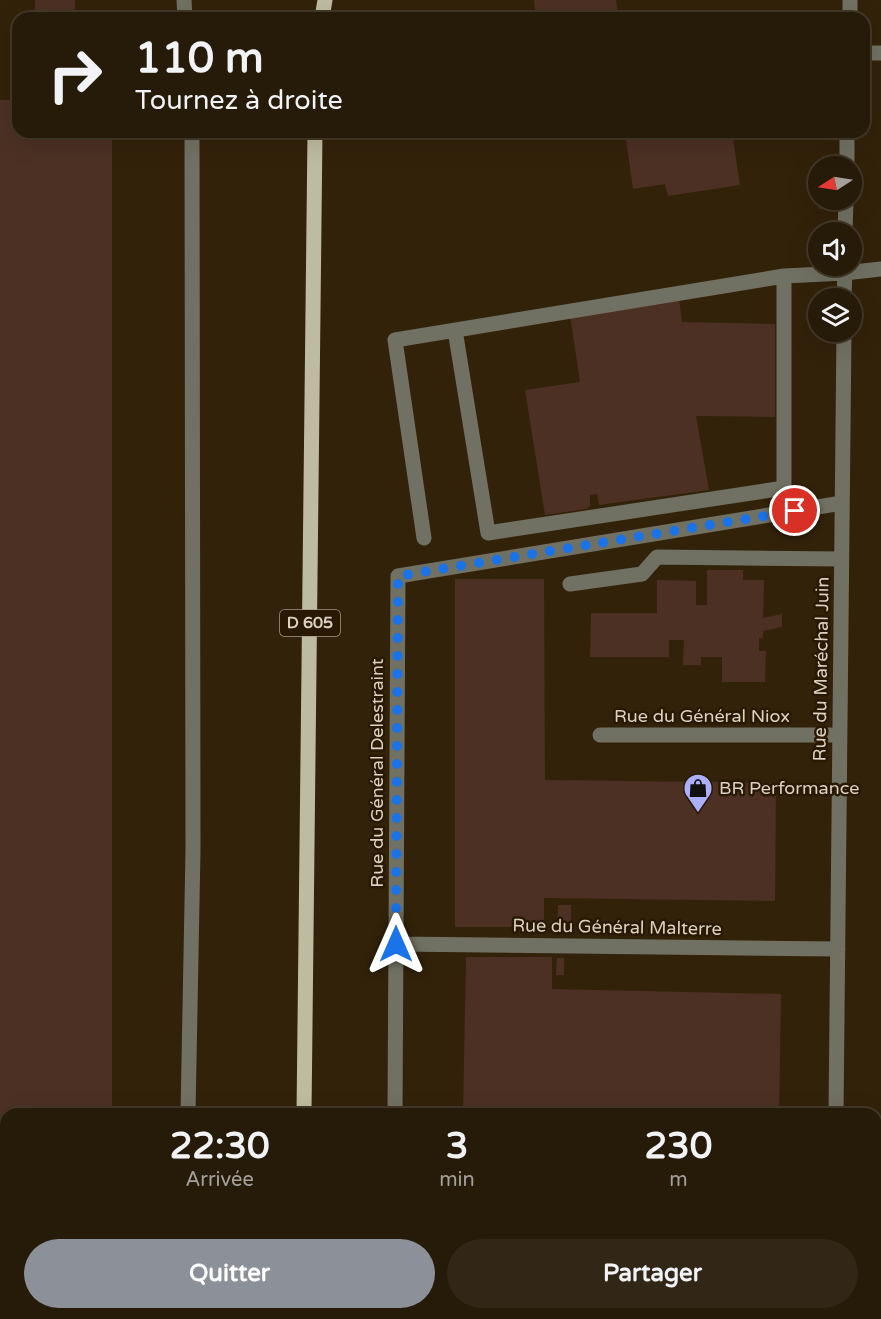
<!DOCTYPE html>
<html lang="fr">
<meta charset="utf-8">
<style>
body{margin:0;font-family:"Varela Round",sans-serif;background:#322716;color:#f1f3f6;height:100vh;display:flex;flex-direction:column;font-size:22px;white-space:nowrap}
*{box-sizing:border-box;margin:0}
p{font-size:20px;color:#a4a19c}
.icon{flex:none;width:33px;height:33px;fill:none;stroke:currentColor;stroke-width:2;stroke-linecap:round;stroke-linejoin:round}
.map{position:relative;flex:1;overflow:hidden}
.side{position:absolute;left:0px;top:1108px;width:882px;height:212px;display:flex;flex-direction:column;background:#261a08;border-radius:18px 18px 0 0;box-shadow:0 6px 24px #0002,0 0 0 2px #423829}
.side>*{flex:none}
.banner{position:absolute;left:12px;top:12px;width:858px;height:126px;border-radius:18px;box-shadow:0 6px 24px #0002,0 0 0 2px #423829;background:#261a08;color:#f1f3f6;overflow:hidden}
.needle{width:39px;rotate:258deg}
.controls{position:absolute;left:808px;top:156px;display:grid;gap:12px}
.controls a{display:grid;place-items:center;width:54px;height:54px;border-radius:50%;background:#261a08;box-shadow:0 6px 24px #0002,0 0 0 2px #423829;font-size:30px}
.pin{position:absolute;display:grid;place-items:center;width:51px;height:51px;color:#fff;margin:-26px;border:3px solid #fff;border-radius:50%;box-shadow:0 2px 6px #0007}
.me{position:absolute;width:66px;margin:-33px;rotate:0deg;stroke-linejoin:round;filter:drop-shadow(0 0 4px #0008)}
.turn{display:flex;align-items:center;gap:21px;height:126px;padding:0 24px;font-size:27px}
.turn .icon{width:78px;height:78px;stroke-width:2.5}
.turn b{display:block;font-size:42px;line-height:51px}
.eta{display:flex;justify-content:space-evenly;align-items:center;height:102px;text-align:center}
.eta b{font-size:36px;font-weight:700;line-height:42px}
.button{display:flex;gap:12px;margin-top:auto;padding:12px 24px}
.button a{flex:1;height:69px;border-radius:36px;background:#8c9099;color:#fff;font-size:24px;font-weight:700;line-height:69px;text-align:center}
.button a+a{background:#322716;color:#f1f3f6}
.map>svg:first-child{display:block}
</style>
<div class="map">
<svg width="881" height="1319" viewBox="0 0 881 1319">
<rect width="100%" height="100%" fill="#33220a"/>
<!-- building -->
<path fill="#4c3024" d="M 35,0 L 75,0 L 75,18 L 35,18 Z
M 534,0 L 616,0 L 618,15 L 600,18 L 536,18 Z
M 0,100 L 18,100 L 18,132 L 112,134 L 112,1114 L 6,1114 L 6,1155 L 0,1155 Z
M 625,132 L 732,132 L 740,185 L 668,196 L 665,184 L 633,189 Z
M 819,200 L 831,200 L 831,208 L 819,209 Z
M 679,298 L 682,322 L 775,324 L 775,417 L 696,416 L 709,490 L 599,505 L 597,494 L 590,495 L 590,506 L 586,509 L 545,515 L 525,390 L 580,382 L 570,315 Z
M 707,570 L 743,570 L 743,580 L 764,580 L 763,618 L 782,614 L 782,627 L 763,631 L 763,638 L 759,638 L 759,651 L 766,651 L 765,682 L 722,682 L 722,657 L 701,657 L 701,665 L 683,665 L 684,640 L 669,640 L 669,657 L 590,657 L 591,613 L 657,613 L 657,580 L 696,581 L 696,605 L 707,605 Z
M 455,579 L 544,579 L 545,780 L 776,783 L 775,901 L 544,898 L 544,927 L 455,927 Z
M 558,905 L 571,905 L 571,923 L 557,923 Z
M 466,957 L 552,957 L 552,989 L 781,994 L 779,1113 L 549,1109 L 549,1114 L 463,1114 Z
M 557,958 L 564,958 L 564,975 L 556,975 Z"/>
<g fill="none" stroke-linecap="round" stroke-linejoin="round">
<!-- minor -->
<path stroke="#717163" stroke-width="15" d="M 184,0 L 185,18
M 850,18 L 850,0
M 864,53 L 881,53
M 847,166 L 847,132
M 845,232 L 846,200
M 844,298 L 845,266
M 455,330 L 488,533 L 784,488 L 784,276
M 424,538 L 395,340 L 784,276 L 845,273 L 881,269
M 570,584 L 642,574 L 657,557 L 841,559
M 600,735 L 839,735
M 396,944 L 838,949
M 188,1114 L 193,850 L 192,132
M 395,1114 L 398,576 L 842,503
M 836,1114 L 844,332
M 0,1178 L 6,1178
M 0,1255 L 6,1255
M 93,1319 L 94,1314
M 833,1319 L 834,1314"/>
<!-- major -->
<path stroke="#bebca0" stroke-width="15" d="M 322,18 L 325,0
M 304,1114 L 315,132
M 300,1319 L 300,1314"/>
</g>
<g fill="none" stroke-linecap="round" stroke-linejoin="round">
<!-- route -->
<path stroke="#1a73e8" stroke-width="10" stroke-dasharray="0 18" d="M 396,944 L 398,576 L 795,511"/>
</g>
<!-- icons -->
<defs>
<g id="shop-pin" transform="scale(1.5)"><path d="M0 17L-7.5 6A9.5 9.5 0 1 1 7.5 6Z" fill="#acaffb" stroke="#291902"/><path d="M-5-2.5h2.3a2.7 3.5 0 0 1 5.4 0H5L5.5 6h-11ZM-1.5-2.5h3a1.5 2.3 0 0 0-3 0Z" fill="#111"/></g>
</defs>
<g fill-rule="evenodd">
<use href="#shop-pin" x="698" y="788"/>
</g>
<g text-anchor="middle" dominant-baseline="central" stroke-width="5" stroke-linejoin="round" paint-order="stroke">
<!-- shield labels -->
<rect fill="#291902" stroke="#a69988" stroke-width="1.5" x="280" y="610" width="60" height="26" rx="4.5"/>
<g font-size="16" font-weight="bold" fill="#dbd0c2">
<text x="310" y="623">D 605</text>
</g>
<!-- street labels -->
<g font-size="18" fill="#dbd0c2" stroke="#291902">
<text transform="translate(821 669) rotate(-89)">Rue du Maréchal Juin</text>
<text x="702" y="716">Rue du Général Niox</text>
<text transform="translate(377 773) rotate(-90)">Rue du Général Delestraint</text>
<text transform="translate(617 927) rotate(1)">Rue du Général Malterre</text>
</g>
<!-- poi labels -->
<g font-size="18" fill="#dbd0c2" stroke="#291902" text-anchor="start">
<text x="719" y="788">BR Performance</text>
</g>
</g>
</svg>
<div class="controls">
<a><svg class="needle" viewBox="-14 -14 28 28"><path d="M0-13l5 13h-10z" fill="#e53935"/><path d="M0 13l5-13h-10z" fill="#a4a19c"/></svg></a>
<a><svg class="icon" aria-label="sound" viewBox="0 0 24 24"><path d="M4 9h4l5-4v14l-5-4H4zM17 9q2 3 0 6"/></svg></a>
<a><svg class="icon" aria-label="layers" viewBox="0 0 24 24"><path d="M12 4l9 5-9 5-9-5zM3 14l9 5 9-5"/></svg></a>
</div>
<div class="pin" style="left:795px;top:511px;background:#d93025"><svg class="icon" aria-label="arrive" viewBox="0 0 24 24"><path d="M6 21V4h12l-3 4 3 4H6"/></svg></div>
<svg class="me" style="left:396px;top:944px" viewBox="-20 -20 40 40"><path d="M0-17L14 15 0 8-14 15z" fill="#1a73e8" stroke="#fff" stroke-width="4"/></svg>
<div class="banner">
<div class="turn"><svg class="icon" aria-label="right" viewBox="0 0 24 24"><path d="M7 20v-9h11M14 6l5 5-5 5"/></svg><div><b>110 m</b>Tournez à droite</div></div>
</div>
<section class="side">
<div class="eta">
<div><b>22:30</b><p>Arrivée</p></div>
<div><b>3</b><p>min</p></div>
<div><b>230</b><p>m</p></div>
</div>
<div class="button"><a>Quitter</a><a>Partager</a></div>
</section>
</div>
